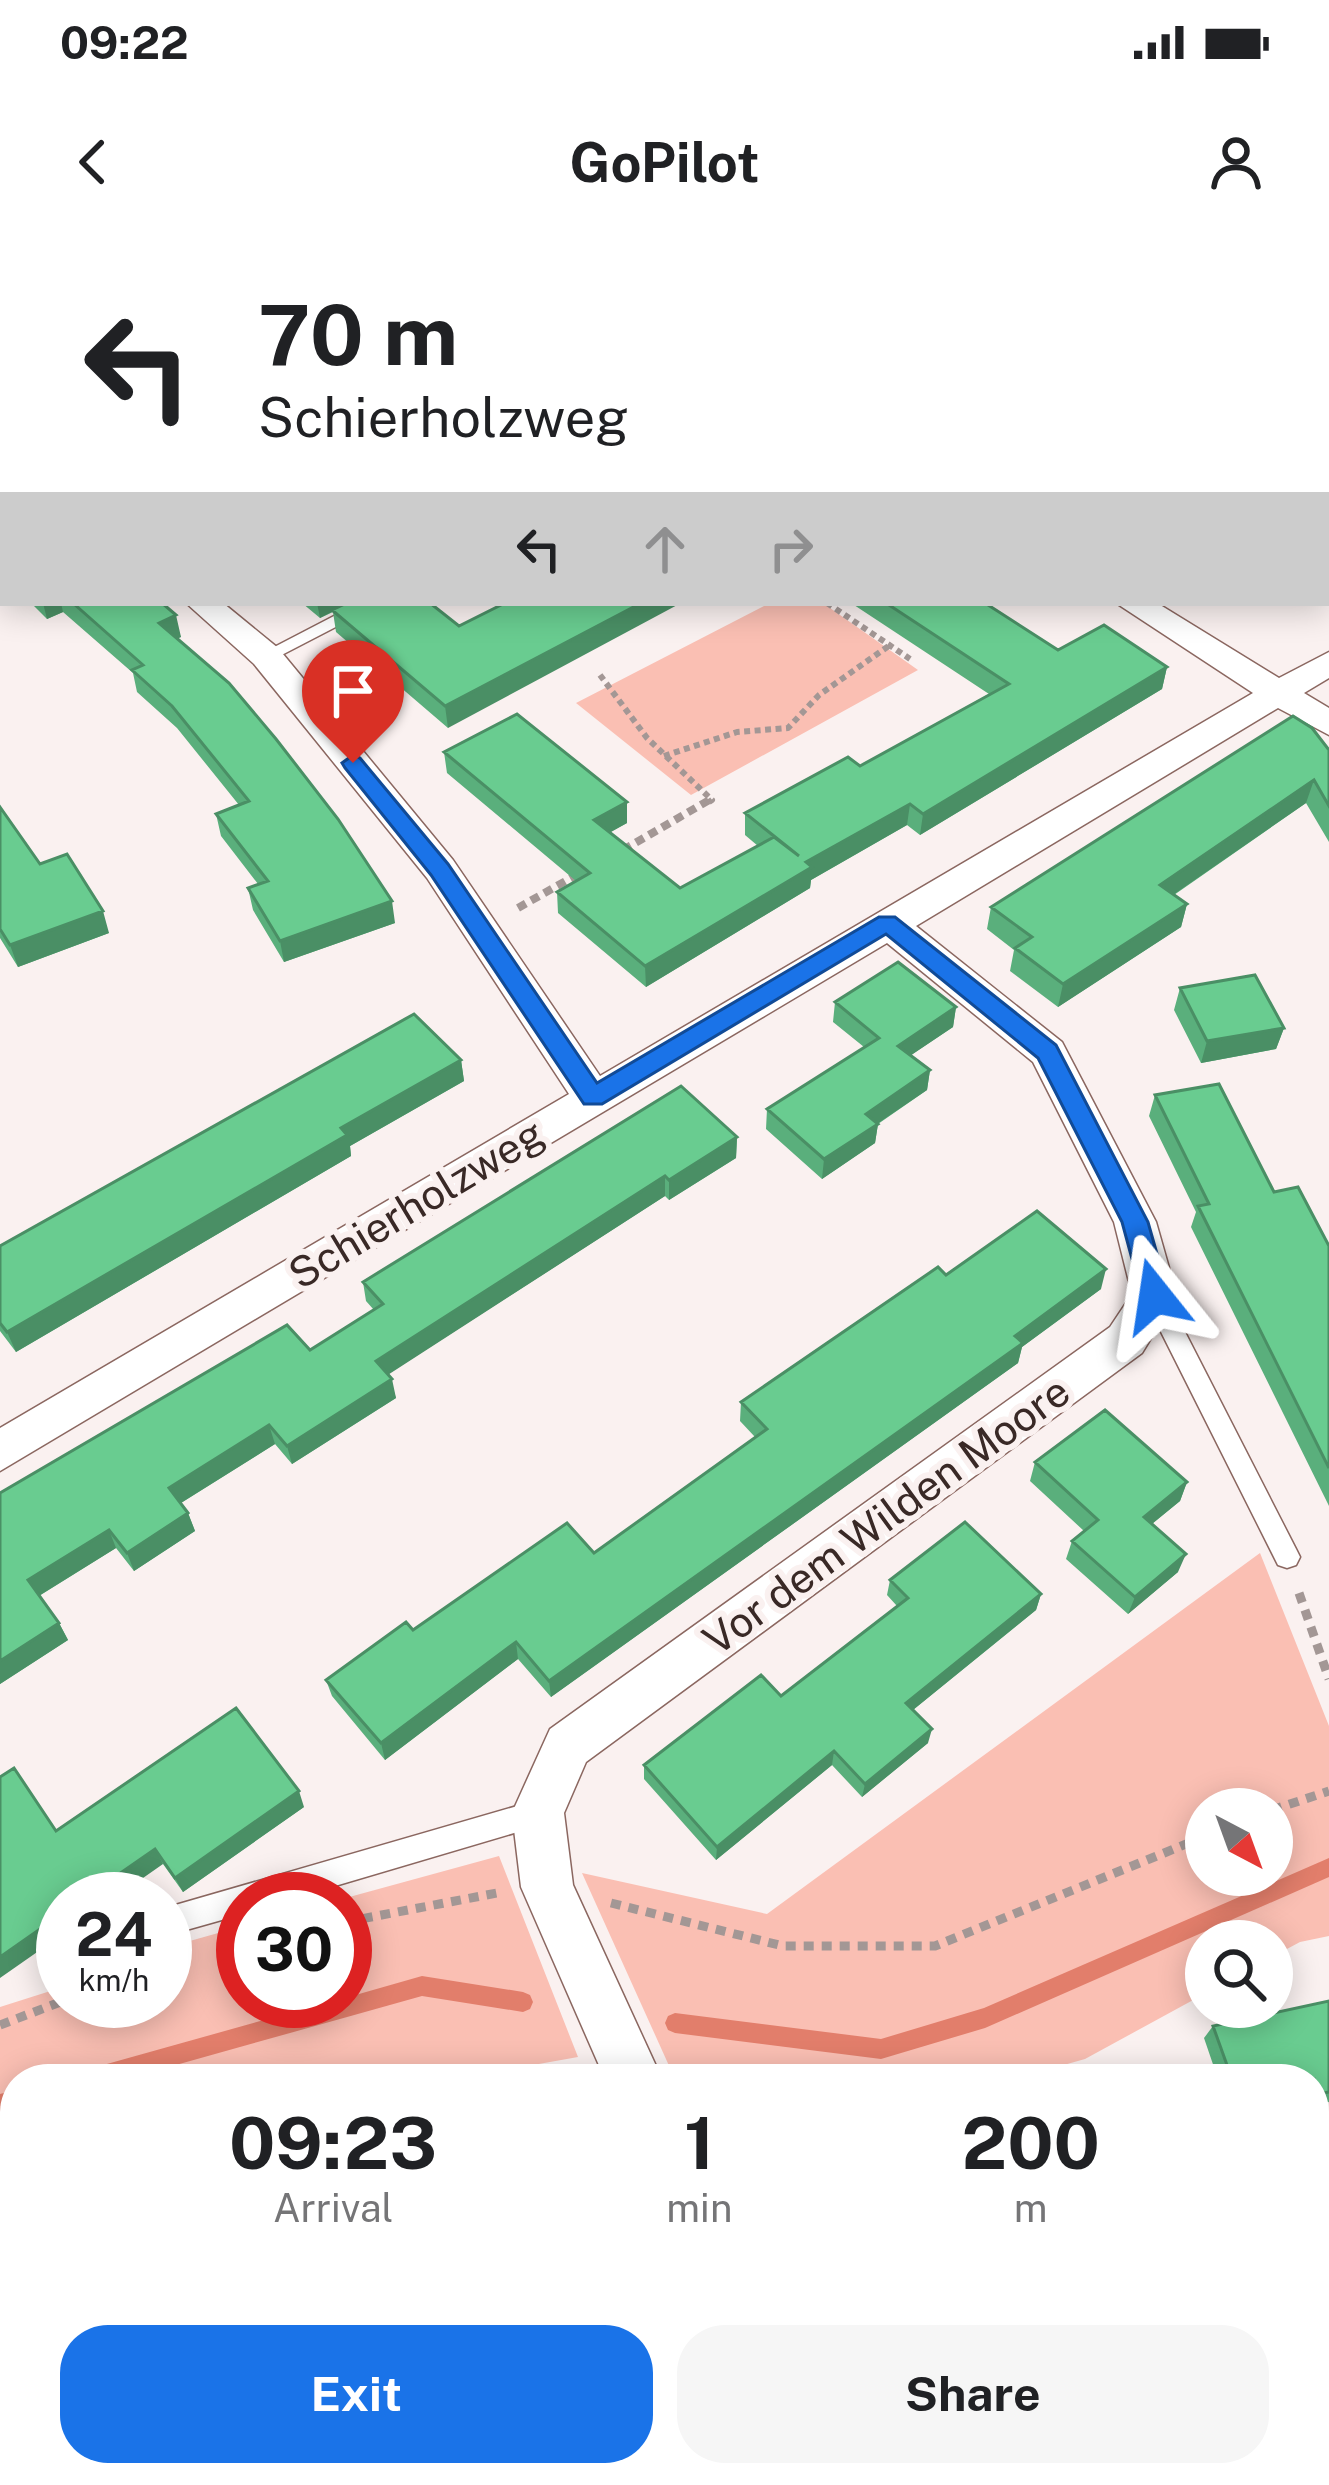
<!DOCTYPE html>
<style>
body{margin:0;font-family:"Public Sans",sans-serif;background:#f6f6f6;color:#202124;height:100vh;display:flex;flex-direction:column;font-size:45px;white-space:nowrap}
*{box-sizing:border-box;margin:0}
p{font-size:39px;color:#757577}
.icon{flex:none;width:66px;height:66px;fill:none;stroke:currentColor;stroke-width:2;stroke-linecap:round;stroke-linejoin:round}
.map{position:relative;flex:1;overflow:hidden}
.side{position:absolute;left:0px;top:1824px;width:1329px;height:423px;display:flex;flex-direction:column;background:#fff;border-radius:48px 48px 0 0;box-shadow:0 6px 30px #0003}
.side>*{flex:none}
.top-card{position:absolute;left:0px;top:0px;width:1329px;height:366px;box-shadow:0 6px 30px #0003;background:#fff;color:#202124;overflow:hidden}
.needle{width:78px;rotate:139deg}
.controls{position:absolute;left:1185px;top:1548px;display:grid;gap:24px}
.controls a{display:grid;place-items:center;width:108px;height:108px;border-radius:50%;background:#fff;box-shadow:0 6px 30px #0003;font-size:60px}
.speed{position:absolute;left:36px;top:1632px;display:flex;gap:24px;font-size:60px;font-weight:700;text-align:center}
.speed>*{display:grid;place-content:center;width:156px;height:156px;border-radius:50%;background:#fff;box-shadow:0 6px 30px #0003;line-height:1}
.speed small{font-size:30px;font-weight:400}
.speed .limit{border:18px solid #d22;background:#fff;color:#111}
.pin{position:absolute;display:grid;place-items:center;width:102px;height:102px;color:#fff;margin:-123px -51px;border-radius:50% 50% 50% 0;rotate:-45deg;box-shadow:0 0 12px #0007}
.pin .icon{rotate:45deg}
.me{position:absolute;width:132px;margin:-66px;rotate:345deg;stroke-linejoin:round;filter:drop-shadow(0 0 9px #0008)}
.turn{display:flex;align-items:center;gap:42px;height:252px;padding:0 60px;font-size:54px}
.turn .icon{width:156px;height:156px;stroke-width:2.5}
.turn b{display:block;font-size:84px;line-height:102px}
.lanes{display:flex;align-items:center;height:114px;padding:0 60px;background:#0003;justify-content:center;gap:60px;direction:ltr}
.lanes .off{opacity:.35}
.eta{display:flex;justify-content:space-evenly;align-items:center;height:204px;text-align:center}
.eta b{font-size:72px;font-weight:700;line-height:84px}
.cta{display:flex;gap:24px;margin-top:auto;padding:24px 60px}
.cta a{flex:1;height:138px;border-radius:48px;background:#1a73e8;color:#fff;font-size:48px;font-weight:700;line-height:138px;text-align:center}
.cta a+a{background:#f6f6f6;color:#202124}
.status{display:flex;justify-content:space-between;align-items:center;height:84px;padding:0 60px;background:#fff;direction:ltr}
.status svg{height:33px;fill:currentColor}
header{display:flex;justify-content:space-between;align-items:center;height:156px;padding:0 60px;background:#fff;font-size:54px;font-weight:700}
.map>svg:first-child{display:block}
</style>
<div class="status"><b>09:22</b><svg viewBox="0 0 49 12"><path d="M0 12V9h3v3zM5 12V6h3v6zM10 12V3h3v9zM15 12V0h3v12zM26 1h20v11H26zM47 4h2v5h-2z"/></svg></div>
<header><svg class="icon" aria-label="back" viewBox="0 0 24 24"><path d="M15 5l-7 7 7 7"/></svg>GoPilot<svg class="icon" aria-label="person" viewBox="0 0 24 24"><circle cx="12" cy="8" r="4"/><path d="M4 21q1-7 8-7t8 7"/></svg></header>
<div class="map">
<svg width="1329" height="2245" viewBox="0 0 1329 2245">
<rect width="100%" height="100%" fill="#faf1f0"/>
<!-- green -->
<path fill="#fabfb3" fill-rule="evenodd" d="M 770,363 L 823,363 L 918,430 L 691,555 L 576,463 Z
M 1260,1313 L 1329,1486 L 1329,1696 L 1300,1702 L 1272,1717 L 1272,1701 L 1206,1701 L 1206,1753 L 1085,1819 L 1014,1839 L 675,1839 L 582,1633 L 767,1674 ZM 1206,1569 L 1272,1569 L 1272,1635 L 1206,1635 Z
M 499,1616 L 578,1817 L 456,1839 L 15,1839 L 15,1969 L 0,1976 L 0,1767 L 63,1747 L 63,1761 L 165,1761 L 165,1708 L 243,1686 L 243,1761 L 345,1761 L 342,1659 Z"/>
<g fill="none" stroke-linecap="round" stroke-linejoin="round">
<!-- stream -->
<path fill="#e27e6b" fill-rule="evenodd" d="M 1329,1618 L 1329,1637 L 985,1788 L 881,1819 L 675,1793 L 668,1790 L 665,1783 L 668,1776 L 675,1773 L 881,1799 L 984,1768 Z
M 422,1736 L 523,1752 L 530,1755 L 533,1762 L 530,1769 L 523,1772 L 422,1756 L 126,1839 L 79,1839 L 82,1832 L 89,1829 L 332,1761 L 345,1761 L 345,1758 Z
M 15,1850 L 15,1870 L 0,1874 L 0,1854 Z"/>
<!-- lane casing -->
<g stroke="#8b6760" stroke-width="3">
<path id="lane" d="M 359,363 L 382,363 L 272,420 L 266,422 L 257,416 Z
M 1155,1047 L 1163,1049 L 1296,1309 L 1300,1317 L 1296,1325 L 1287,1328 L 1278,1325 L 1143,1056 L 1147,1049 Z
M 538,1560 L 548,1564 L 552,1573 L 548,1582 L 538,1586 L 291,1659 L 243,1659 L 243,1674 L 165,1696 L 165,1668 Z
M 266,2232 L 318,2232 L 311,2245 L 258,2245 Z"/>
</g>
<!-- street casing -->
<g stroke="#8b6760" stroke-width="3">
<path id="street" d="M 524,0 L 556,0 L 558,3 L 526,3 Z
M 1186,0 L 1214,0 L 1215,3 L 1187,3 Z
M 0,224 L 3,224 L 3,244 L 0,244 Z
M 186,363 L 223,363 L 278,408 L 453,620 L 600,836 L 1253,453 L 1116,363 L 1157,363 L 1279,438 L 1329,412 L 1329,438 L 1304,453 L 1329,468 L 1329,495 L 1278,468 L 916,686 L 1062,802 L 1156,982 L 1177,1056 L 1142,1113 L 586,1522 L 564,1573 L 573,1645 L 662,1839 L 605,1839 L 521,1647 L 512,1573 L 550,1489 L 1110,1087 L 1132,1054 L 1114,982 L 1033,822 L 887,703 L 0,1231 L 0,1188 L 569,854 L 427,638 L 254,424 Z
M 761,2232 L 824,2232 L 829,2245 L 766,2245 Z"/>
</g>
<!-- path-far2 -->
<path stroke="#a39795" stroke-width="6" stroke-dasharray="6 4.5" stroke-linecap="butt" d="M 827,363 L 910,419
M 600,435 L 647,498 L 712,560 L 709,562
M 664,516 L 737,492 L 788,488 L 819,455 L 890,405"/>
<!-- path-far1 -->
<path stroke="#a39795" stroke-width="8" stroke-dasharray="9 6" stroke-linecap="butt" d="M 623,610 L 711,559
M 518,668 L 578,634"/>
<!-- path -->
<path stroke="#a39795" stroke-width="9" stroke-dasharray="10 8" stroke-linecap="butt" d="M 1299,1353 L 1329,1439
M 1272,1570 L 1329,1551
M 611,1663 L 783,1706 L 935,1706 L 1206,1596
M 345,1682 L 497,1653
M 0,1785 L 63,1761"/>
<!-- lane -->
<use href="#lane" fill="#fff" fill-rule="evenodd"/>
<!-- street -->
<use href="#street" fill="#fff" fill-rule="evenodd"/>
</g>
<!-- wall -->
<path fill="#5aaf7c" d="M 326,0 L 456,0 L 462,3 L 330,3 Z
M 643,0 L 973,0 L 973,3 L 643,3 Z
M 1277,0 L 1329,0 L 1329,171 L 1326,171 L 1326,3 L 1278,3 Z
M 3,24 L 3,181 L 0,180 L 0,25 Z
M 31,363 L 162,363 L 181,397 L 177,398 L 395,683 L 284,722 L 253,670 L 248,648 L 258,644 L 221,596 L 216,574 L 239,565 L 177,488 L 137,452 L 133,433 L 63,372 L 47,379 Z
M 302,363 L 430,363 L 459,386 L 448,488 L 336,392 L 333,372 L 320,378 Z
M 851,363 L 985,363 L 1058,410 L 1167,427 L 1162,449 L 920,595 L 907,585 L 811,640 L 810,648 L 646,747 L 558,673 L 557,652 L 576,641 L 447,533 L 444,512 L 627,562 L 627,583 L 610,592 L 680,648 L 758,606 L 745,595 L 745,573 L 860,526 L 989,454 Z
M 1329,510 L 1329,602 L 1306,563 L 1174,655 L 1187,664 L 1181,687 L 1058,767 L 1010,731 L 1014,710 L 987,689 L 991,667 Z
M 0,567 L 40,624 L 109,693 L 18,727 L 0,698 Z
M 1180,748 L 1284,788 L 1276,809 L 1201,823 L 1174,770 Z
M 835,762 L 956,767 L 953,787 L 911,815 L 930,830 L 927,850 L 878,884 L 875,903 L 822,939 L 766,889 L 767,869 L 864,807 L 833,782 Z
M 461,820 L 464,841 L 350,906 L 351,916 L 16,1112 L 0,1091 L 0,1006 Z
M 1155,855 L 1274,952 L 1329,1006 L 1329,1266 L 1191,987 L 1196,972 L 1149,876 Z
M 737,897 L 736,918 L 669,960 L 665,956 L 388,1134 L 396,1158 L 292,1224 L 275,1204 L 181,1263 L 188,1273 L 195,1291 L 134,1331 L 116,1308 L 39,1356 L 59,1383 L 68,1400 L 0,1444 L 0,1253 L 310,1110 L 374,1070 L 366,1061 L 363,1042 Z
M 946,1035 L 1101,1049 L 1022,1107 L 1018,1123 L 551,1457 L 518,1419 L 385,1520 L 332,1456 L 326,1440 L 413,1390 L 594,1313 L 755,1197 L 740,1181 L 741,1162 Z
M 1035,1222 L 1187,1242 L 1180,1261 L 1152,1284 L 1178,1332 L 1128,1374 L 1066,1319 L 1072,1301 L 1084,1291 L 1030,1241 Z
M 890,1340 L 1041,1354 L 1036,1370 L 913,1470 L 928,1503 L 862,1557 L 832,1525 L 716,1620 L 644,1539 L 644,1525 L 781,1456 L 897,1366 L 887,1355 Z
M 304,1567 L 183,1652 L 163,1624 L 56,1591 Z
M 1329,1761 L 1329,1862 L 1314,1865 L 1314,1839 L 1218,1839 L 1204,1798 L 1213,1786 Z
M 863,2232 L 1051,2232 L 1055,2240 L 1049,2245 L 869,2245 Z"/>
<!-- shaded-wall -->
<path fill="#4a8f65" d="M 43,363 L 61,363 L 63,372 L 47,379 Z
M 317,363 L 349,363 L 320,378 Z
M 641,363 L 681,363 L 448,488 L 445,466 Z
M 176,375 L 181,397 L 164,405 L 159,383 Z
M 1167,427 L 1162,449 L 920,595 L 923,574 Z
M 1314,540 L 1306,563 L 1154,668 L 1160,645 Z
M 627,562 L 627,583 L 595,601 L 594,580 Z
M 910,564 L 907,585 L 811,640 L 810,648 L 646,747 L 645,726 L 806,622 Z
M 392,661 L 395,683 L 284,722 L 280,701 Z
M 1187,664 L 1181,687 L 1058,767 L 1063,744 Z
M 103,671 L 109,693 L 18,727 L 10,705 Z
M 956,767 L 953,787 L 895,826 L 898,806 Z
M 1284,788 L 1276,809 L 1201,823 L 1207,801 Z
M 461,820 L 464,841 L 350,906 L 351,916 L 16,1112 L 7,1092 L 341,888 Z
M 930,830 L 927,850 L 868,890 L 878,884 L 875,903 L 822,939 L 824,919 L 866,874 Z
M 737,897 L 736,918 L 669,960 L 669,940 Z
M 665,936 L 665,956 L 380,1140 L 376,1121 Z
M 1106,1029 L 1101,1049 L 1022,1107 L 1018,1123 L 551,1457 L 549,1441 Z
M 392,1139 L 396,1158 L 292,1224 L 287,1206 Z
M 269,1185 L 275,1204 L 176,1266 L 169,1248 Z
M 1187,1242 L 1180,1261 L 1137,1296 L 1144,1277 Z
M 188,1273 L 195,1291 L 134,1331 L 127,1313 Z
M 109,1290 L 116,1308 L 37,1357 L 28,1340 Z
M 1186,1314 L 1178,1332 L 1128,1374 L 1135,1357 Z
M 1041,1354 L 1036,1370 L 903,1478 L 906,1463 Z
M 59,1383 L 68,1400 L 0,1444 L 0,1421 Z
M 516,1402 L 518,1419 L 385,1520 L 381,1503 Z
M 932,1489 L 928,1503 L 862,1557 L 865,1544 Z
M 834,1511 L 832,1525 L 716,1620 L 717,1607 Z
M 299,1551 L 304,1567 L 183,1652 L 175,1638 Z
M 155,1609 L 163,1624 L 113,1659 L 83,1659 Z
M 63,1673 L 63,1694 L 0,1738 L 0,1717 Z
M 52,2232 L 61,2232 L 65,2245 L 55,2245 Z"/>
<!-- building -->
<path fill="#69cc90" stroke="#4a8f65" stroke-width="3" d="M 57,0 L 105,0 L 111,3 L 50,3 Z
M 356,0 L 456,0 L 462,3 L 361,3 Z
M 660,0 L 973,0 L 973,3 L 665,3 Z
M 1087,0 L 1155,0 L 1155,3 L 1087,3 Z
M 1288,0 L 1329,0 L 1329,150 L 1326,150 L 1326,3 L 1288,3 Z
M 3,24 L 3,163 L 0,162 L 2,106 L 0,105 L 0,25 Z
M 73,363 L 162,363 L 176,375 L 159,383 L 229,443 L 276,499 L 338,579 L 392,661 L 280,701 L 248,648 L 268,641 L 216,574 L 249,561 L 172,466 L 132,430 L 143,425 Z
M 347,363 L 430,363 L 459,386 L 505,363 L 641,363 L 445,466 L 332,370 Z
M 886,363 L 985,363 L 1058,410 L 1104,385 L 1167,427 L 923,574 L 910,564 L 806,622 L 812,627 L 645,726 L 557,652 L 590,633 L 444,512 L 517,474 L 627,562 L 594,580 L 680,648 L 774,597 L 799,616 L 745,573 L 848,517 L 860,526 L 1009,444 Z
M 1293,476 L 1312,488 L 1329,510 L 1329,566 L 1314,540 L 1160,645 L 1187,664 L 1063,744 L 1015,708 L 1032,697 L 991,667 Z
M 0,567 L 40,624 L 67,614 L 103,671 L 10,705 L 0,689 Z
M 898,722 L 956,767 L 898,806 L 930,830 L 866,874 L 878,884 L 824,919 L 767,869 L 879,798 L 835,762 Z
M 1255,735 L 1284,788 L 1207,801 L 1180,748 Z
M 414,774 L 461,820 L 341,888 L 347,895 L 7,1092 L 0,1083 L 0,1006 Z
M 1219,844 L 1274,952 L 1298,947 L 1329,1006 L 1329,1228 L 1198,966 L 1209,964 L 1155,855 Z
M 681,846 L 737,897 L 669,940 L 665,936 L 376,1121 L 392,1139 L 287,1206 L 269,1185 L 169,1248 L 188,1273 L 127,1313 L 109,1290 L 28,1340 L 59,1383 L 0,1421 L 0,1253 L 287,1085 L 310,1110 L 383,1064 L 363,1042 Z
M 1037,971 L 1106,1029 L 1015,1096 L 1023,1103 L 549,1441 L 516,1402 L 381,1503 L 326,1440 L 406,1382 L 413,1390 L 567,1283 L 594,1313 L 767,1189 L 741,1162 L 938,1027 L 946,1035 Z
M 1105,1170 L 1187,1242 L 1144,1277 L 1186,1314 L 1135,1357 L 1072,1301 L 1098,1280 L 1035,1222 Z
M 965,1282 L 1041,1354 L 906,1463 L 932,1489 L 865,1544 L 834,1511 L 717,1607 L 644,1525 L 761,1435 L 781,1456 L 908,1358 L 890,1340 Z
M 236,1468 L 299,1551 L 175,1638 L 155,1609 L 83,1659 L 63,1659 L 63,1673 L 0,1717 L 0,1537 L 14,1528 L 56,1591 Z
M 1329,1761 L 1329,1852 L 1314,1855 L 1314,1839 L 1232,1839 L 1213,1786 Z
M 15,2168 L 15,2232 L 52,2232 L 55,2245 L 0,2245 L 0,2175 Z
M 869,2232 L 1051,2232 L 1055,2240 L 1046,2245 L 875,2245 Z"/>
<!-- route -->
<path fill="#1a73e8" stroke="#114b97" stroke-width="3" d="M 353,515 L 360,518 L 448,624 L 597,843 L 879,677 L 895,677 L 1056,805 L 1148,982 L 1169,1056 L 1165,1064 L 1155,1067 L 1142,1056 L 1122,982 L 1038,818 L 886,694 L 602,864 L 584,864 L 431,635 L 345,528 L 342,523 Z"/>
<g text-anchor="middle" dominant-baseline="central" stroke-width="12" stroke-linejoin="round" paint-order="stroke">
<!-- street labels -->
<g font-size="42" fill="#392926" stroke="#faf1f0">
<text transform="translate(416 963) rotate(-31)">Schierholzweg</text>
<text transform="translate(886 1275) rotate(-36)">Vor dem Wilden Moore</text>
</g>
</g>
</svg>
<div class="controls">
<a><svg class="needle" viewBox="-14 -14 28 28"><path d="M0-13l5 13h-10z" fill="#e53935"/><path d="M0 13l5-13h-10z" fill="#757577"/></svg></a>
<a><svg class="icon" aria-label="search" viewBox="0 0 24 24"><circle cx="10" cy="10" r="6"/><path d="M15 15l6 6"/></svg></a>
</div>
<div class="speed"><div>24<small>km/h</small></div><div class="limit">30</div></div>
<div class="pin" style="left:353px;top:523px;background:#d93025"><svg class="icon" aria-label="arrive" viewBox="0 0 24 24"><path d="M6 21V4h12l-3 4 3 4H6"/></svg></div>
<svg class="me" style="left:1155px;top:1056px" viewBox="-20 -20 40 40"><path d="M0-17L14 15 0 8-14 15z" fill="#1a73e8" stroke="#fff" stroke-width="4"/></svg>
<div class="top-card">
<div class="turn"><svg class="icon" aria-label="left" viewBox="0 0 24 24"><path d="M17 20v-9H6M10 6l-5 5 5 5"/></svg><div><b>70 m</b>Schierholzweg</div></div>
<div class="lanes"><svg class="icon" aria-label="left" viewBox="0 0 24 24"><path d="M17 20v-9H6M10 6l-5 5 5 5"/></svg><svg class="icon off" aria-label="ahead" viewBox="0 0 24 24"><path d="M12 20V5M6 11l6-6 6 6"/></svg><svg class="icon off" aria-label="right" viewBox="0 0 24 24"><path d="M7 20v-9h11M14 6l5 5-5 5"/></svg></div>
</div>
<section class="side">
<div class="eta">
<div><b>09:23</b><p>Arrival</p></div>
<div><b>1</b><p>min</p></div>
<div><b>200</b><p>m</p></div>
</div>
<div class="cta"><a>Exit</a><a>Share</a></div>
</section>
</div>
